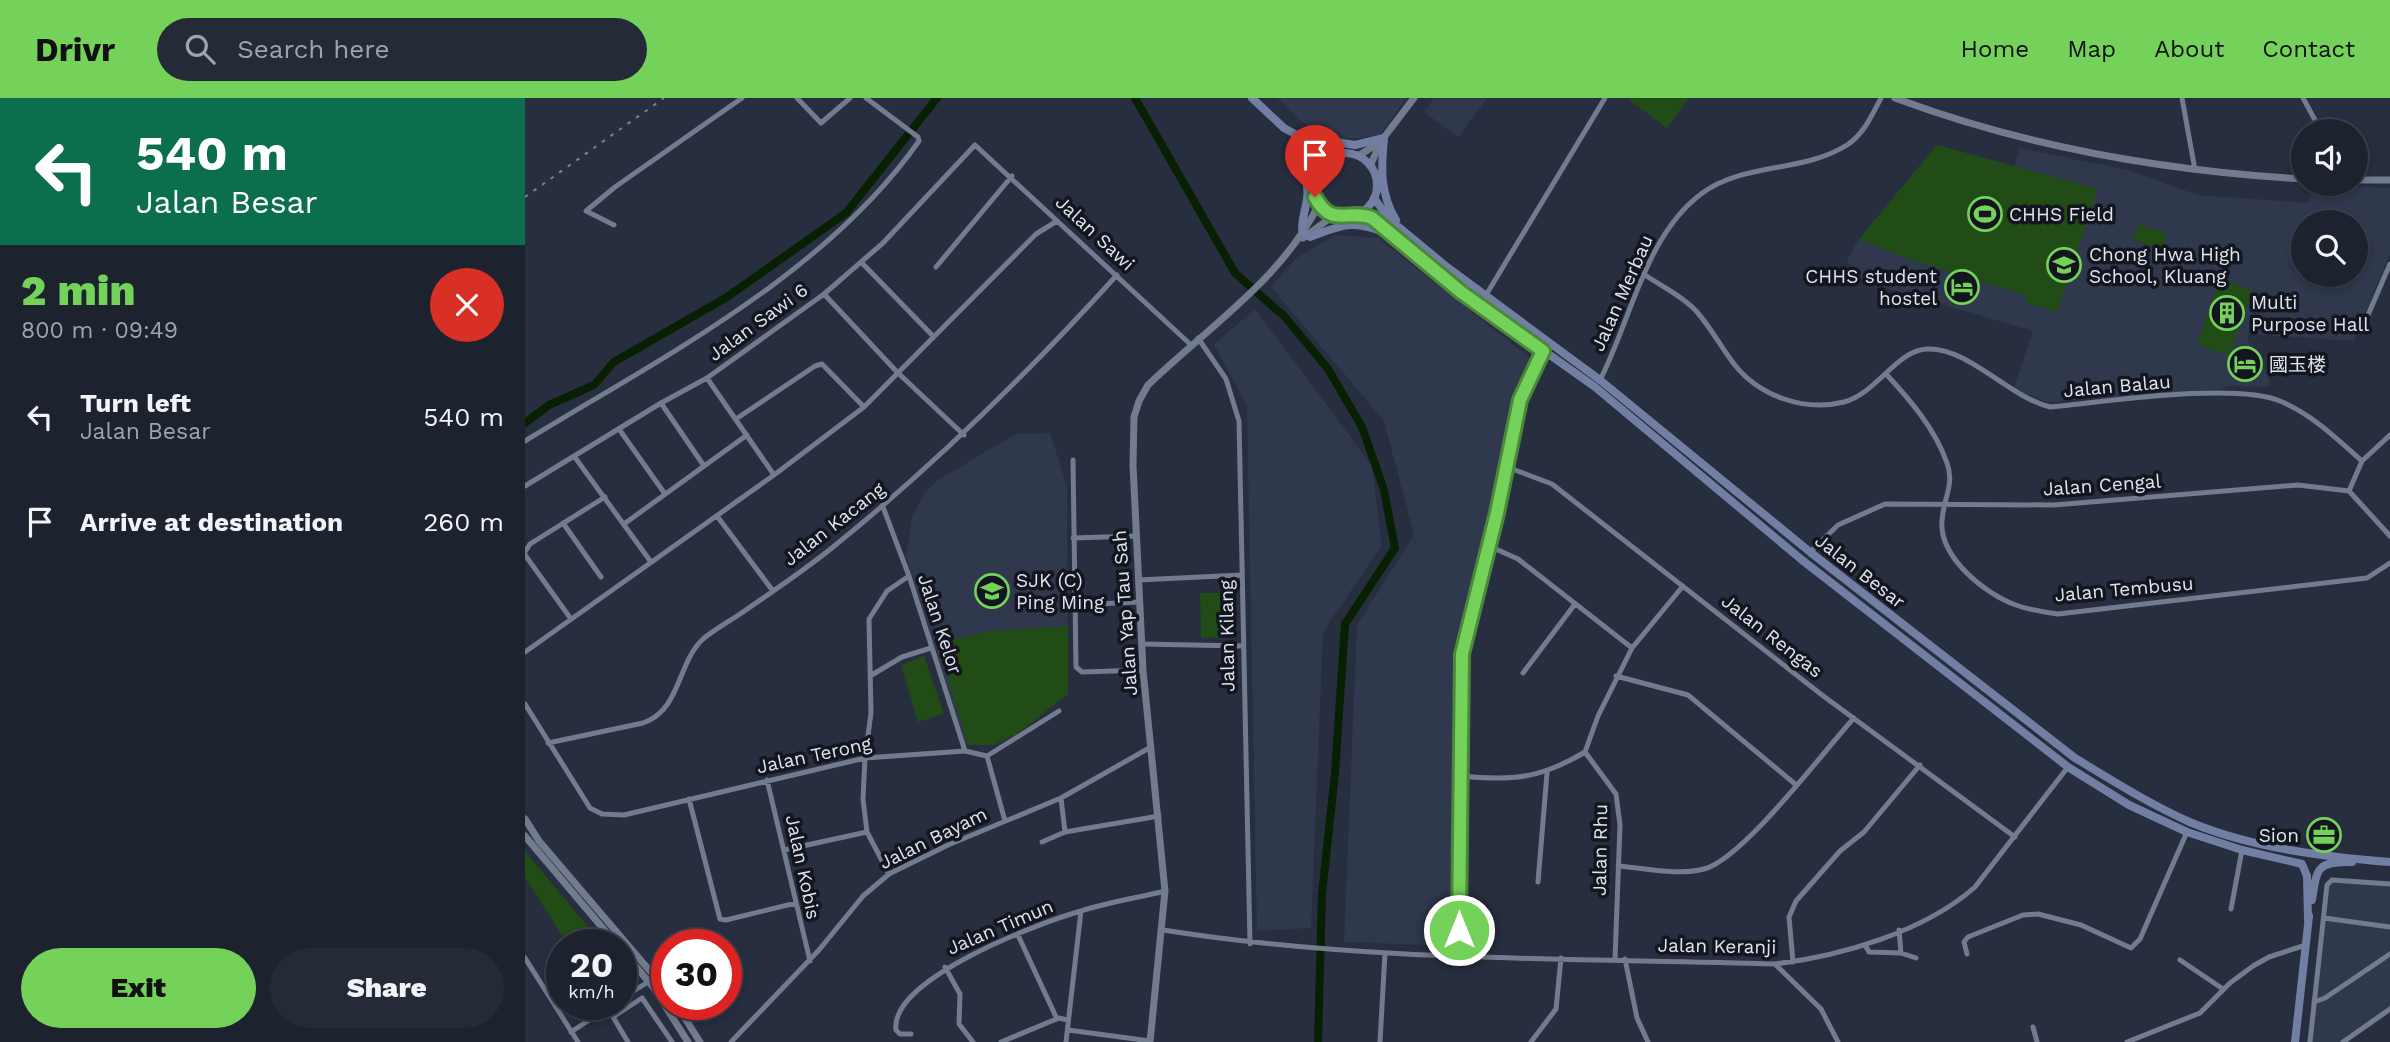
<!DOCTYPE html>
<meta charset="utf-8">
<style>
body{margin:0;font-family:"Work Sans","Noto Sans SC",sans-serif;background:#252a37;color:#f1f3f6;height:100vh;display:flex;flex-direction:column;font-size:26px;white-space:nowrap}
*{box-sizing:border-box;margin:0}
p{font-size:23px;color:#a0a4aa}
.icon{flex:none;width:38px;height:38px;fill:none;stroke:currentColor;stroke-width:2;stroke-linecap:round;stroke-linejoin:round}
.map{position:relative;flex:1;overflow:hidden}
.drawer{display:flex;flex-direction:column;background:#1d222f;width:525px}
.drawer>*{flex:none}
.top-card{background:#0b6e4f;color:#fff;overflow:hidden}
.fabs{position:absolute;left:1766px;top:21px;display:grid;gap:14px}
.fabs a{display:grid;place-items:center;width:77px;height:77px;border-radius:50%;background:#1d222f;box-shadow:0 4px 10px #0003,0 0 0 2px #3b3f4b;font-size:35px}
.speed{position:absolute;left:21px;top:831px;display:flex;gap:14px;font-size:35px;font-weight:700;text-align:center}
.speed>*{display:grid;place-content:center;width:91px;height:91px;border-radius:50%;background:#1d222f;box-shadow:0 4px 10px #0003,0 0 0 2px #3b3f4b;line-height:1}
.speed small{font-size:18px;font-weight:400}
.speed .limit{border:10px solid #d22;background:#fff;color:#111}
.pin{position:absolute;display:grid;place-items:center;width:60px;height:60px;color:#fff;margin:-72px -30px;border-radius:50% 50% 50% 0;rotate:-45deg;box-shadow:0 0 7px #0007}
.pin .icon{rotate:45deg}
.me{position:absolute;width:77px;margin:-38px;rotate:0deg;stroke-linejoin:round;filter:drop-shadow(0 0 5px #0008)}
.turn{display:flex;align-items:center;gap:24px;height:147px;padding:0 21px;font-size:32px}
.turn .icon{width:91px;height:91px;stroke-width:2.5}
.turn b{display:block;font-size:49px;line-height:60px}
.round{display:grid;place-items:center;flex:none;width:74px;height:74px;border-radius:37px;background:#252a37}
.head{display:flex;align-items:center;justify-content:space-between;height:119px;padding:0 21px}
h1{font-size:42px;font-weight:800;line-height:52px;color:#74d25b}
.action{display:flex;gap:14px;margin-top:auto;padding:14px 21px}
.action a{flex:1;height:80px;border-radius:42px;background:#74d25b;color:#111;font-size:28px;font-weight:800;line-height:80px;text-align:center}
.action a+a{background:#252a37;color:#f1f3f6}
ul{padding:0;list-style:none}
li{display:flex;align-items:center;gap:21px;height:105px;padding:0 21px}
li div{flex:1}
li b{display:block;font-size:26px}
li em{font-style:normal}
header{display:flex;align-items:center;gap:42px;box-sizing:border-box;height:98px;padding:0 35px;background:#74d25b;color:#111}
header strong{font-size:33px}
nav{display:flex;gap:38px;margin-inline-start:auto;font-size:24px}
.search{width:490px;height:63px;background:#252a37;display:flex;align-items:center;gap:18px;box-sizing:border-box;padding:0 24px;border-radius:38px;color:#a0a4aa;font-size:26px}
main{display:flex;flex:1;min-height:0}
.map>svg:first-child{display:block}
</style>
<header>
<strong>Drivr</strong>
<div class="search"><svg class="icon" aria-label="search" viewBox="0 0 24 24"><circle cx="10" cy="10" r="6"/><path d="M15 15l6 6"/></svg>Search here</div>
<nav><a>Home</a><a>Map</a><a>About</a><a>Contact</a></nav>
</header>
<main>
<section class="drawer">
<div class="top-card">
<div class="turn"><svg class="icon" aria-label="left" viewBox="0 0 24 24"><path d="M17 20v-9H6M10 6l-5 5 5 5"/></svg><div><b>540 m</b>Jalan Besar</div></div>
</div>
<div class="head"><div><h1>2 min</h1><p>800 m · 09:49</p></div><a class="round" style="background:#d93025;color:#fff"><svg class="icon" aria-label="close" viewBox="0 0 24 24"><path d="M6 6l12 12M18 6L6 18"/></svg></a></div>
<ul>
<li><svg class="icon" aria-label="left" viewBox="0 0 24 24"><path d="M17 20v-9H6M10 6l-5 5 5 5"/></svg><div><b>Turn left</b><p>Jalan Besar</p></div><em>540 m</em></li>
<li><svg class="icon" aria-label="arrive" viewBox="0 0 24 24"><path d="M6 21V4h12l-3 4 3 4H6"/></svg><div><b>Arrive at destination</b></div><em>260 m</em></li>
</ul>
<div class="action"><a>Exit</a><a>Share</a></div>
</section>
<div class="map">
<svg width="1865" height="944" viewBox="0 0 1865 944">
<rect width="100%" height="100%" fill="#272e3f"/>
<!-- built -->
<path fill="#30384e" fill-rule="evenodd" d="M 752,0 L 881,0 L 855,37 L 835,40 L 808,40 L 777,24 Z
M 909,0 L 962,0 L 933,39 L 899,14 Z
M 1412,47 L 1489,68 L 1495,50 L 1603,72 L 1672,97 L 1782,105 L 1791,86 L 1865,90 L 1865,156 L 1829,243 L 1724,236 L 1722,241 L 1744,280 L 1744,289 L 1701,288 L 1699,291 L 1522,304 L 1489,290 L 1508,233 L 1338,183 L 1327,173 L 1322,161 L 1334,141 ZM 1778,124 L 1830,124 L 1830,177 L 1778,177 Z
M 810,137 L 853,140 L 1005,260 L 928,551 L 927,848 L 819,844 L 832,527 L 889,437 L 859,323 L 746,189 L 771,160 Z
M 730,211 L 847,368 L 857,447 L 798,534 L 786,830 L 732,833 L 722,309 L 689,246 Z
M 525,335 L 542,389 L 543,596 L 492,636 L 469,647 L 440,647 L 381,458 L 387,419 L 399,396 L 413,382 L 491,336 Z
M 1806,779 L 1865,783 L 1865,915 L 1823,944 L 1782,944 L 1800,787 Z"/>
<!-- green -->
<path fill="#214c15" d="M 1106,0 L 1164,0 L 1142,30 L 1104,2 Z
M 1412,47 L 1573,91 L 1532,214 L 1501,205 L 1502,198 L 1378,159 L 1334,141 Z
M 1614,126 L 1642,136 L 1637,152 L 1608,141 Z
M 1695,181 L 1728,193 L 1704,258 L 1672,246 Z
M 703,495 L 704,539 L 676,540 L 675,495 Z
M 543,528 L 543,596 L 492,636 L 469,647 L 443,647 L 413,545 L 465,533 Z
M 399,558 L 419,616 L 393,624 L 376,567 Z
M 0,753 L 78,847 L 43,847 L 0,779 Z"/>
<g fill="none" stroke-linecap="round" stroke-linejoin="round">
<!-- canal -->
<path stroke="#072002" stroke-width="8" d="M 610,0 L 710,175 L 760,219 L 803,271 L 837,329 L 859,392 L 870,450 L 820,526 L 810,675 L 797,796 L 793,944
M 0,325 L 24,307 L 69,287 L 89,264 L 202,199 L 321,115 L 412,0"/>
<!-- minor -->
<path stroke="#737b8f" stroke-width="5" d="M 272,0 L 296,25 L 325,0
M 1657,0 L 1670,72
M 1778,0 L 1796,33
M 89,127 L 61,113 L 90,89 L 217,0
M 337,165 L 408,238
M 411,169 L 487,78
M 1120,177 C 1136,188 1159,199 1172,214 C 1186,230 1196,249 1209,266 C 1234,298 1279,314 1319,304 C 1351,296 1372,252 1402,251 C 1443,249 1484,299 1525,309 C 1579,304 1709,284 1755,303 C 1788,317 1811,340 1837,363
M 299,196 L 372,274 L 439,337
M 961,197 L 1080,0
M 1843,217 L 1865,166
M 673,240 L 701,281 L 714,323 L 725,846
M 1362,277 C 1386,303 1410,331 1422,365 C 1430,387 1418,401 1417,423 C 1414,459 1460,496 1491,507 C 1504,512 1519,514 1533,516 L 1842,480 L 1865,465
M 182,280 L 249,377
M 1075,282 C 1106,222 1120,138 1176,96 C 1219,64 1278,75 1322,47 C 1339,36 1347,17 1356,0
M 136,305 L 179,368
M 211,321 L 290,268 L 297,266 L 339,309
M 94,331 L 140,396
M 0,343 C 137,259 300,177 394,43 L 393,39 L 341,0
M 49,358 L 126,464
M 548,362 L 551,569 L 557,574 L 618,572
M 982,369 L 1027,386 L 1297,597 L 1490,739
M 0,388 L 136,305 L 182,280 L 299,196 L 358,145 L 450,47 L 665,246
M 1824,393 L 1837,363 L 1865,337
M 358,409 L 384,478 L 440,653
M 192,418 L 248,493
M 38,425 L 76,479
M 99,426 L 222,337
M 548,440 L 611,438
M 964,448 L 993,461 L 1107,550
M 0,454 L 5,446 L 80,399
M 1285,454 L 1313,427 L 1360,406 L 1529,407 L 1773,387 L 1824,393 L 1865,438
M 0,457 L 46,521
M 613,482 L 717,477
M 549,507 L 614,504
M 617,546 L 718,548
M 0,554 L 249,377 L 339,309 L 511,136 L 532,123
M 998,575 L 1050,506
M 345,578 L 377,559 L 406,550
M 1091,578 L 1163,597 L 1270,686
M 0,606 L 65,710 L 77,716 L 99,717 L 340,660 L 440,653 L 462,658
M 23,645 L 118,625 C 156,612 152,565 178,541 C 190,531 205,523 218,514 C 248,493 280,472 308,449 C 411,366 504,274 592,177
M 1060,654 L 1091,696 L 1095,727 L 1090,861
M 462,658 L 534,613
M 462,658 L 480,723
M 935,678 C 987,683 1015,681 1060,654 L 1073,618 L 1107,550 L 1158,488
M 242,682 L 285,863
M 536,700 L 540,734
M 164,701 L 195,821 L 201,822 L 271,805
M 517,744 L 540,734 L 634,718
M 259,752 L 342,734
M 1093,768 C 1120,770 1152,778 1179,771 C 1219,760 1297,655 1329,620
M 364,776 L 342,734 L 338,701 L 340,660 L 346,615 L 344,521 L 362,493 L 384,478
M 1013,784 L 1022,675
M 1706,811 L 1717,752
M 1799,820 L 1865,829
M 638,832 C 840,864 1046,860 1250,866 C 1316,858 1399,834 1450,789 L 1543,669
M 1374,832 L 1376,855
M 493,837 L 532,921
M 1340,847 L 1344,854 L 1376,855 L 1391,860
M 1442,856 L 1439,844 L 1443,839 L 1498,817 L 1513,816 L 1556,827 L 1606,850 L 1615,841 L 1662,734
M 934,857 L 937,556 L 972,415 L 995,302 L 1018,253
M 0,860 L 53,944
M 1100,861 L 1112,920 L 1123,944
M 1655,862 L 1698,891
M 1268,864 L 1264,819 L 1271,803 L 1315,753 L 1339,734 L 1395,667
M 1250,866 L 1296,911 L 1313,944
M 420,869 L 435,896 L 434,926 L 448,944
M 96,901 L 126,882
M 1789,904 L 1800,900 L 1865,856
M 1508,929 L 1512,944
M 543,932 L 625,943
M 46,934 L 88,906
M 386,936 L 375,936 L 371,932 C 364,881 516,824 556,813 C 584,804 612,800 640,793
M 103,944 L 88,919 L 117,900 L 147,944
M 206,944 L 294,852 L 338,798 L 364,776 L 423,747 L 536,700 L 626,649
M 476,944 L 534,920 L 543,922
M 541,944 L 556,813
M 855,944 L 860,855
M 1006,944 L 1031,911 L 1036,860
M 1602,944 L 1675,915 L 1705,885 L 1728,868 L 1744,859 L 1781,847
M 1785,944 L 1802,787 L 1807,782 L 1865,786
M 1818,944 L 1865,911"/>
<!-- tertiary -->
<path stroke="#737b8f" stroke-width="7" d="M 1370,0 C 1501,49 1638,73 1778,81
M 833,58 L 857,43
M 845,68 L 857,42 L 889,0
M 1830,82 L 1865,82
M 778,140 L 808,118
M 0,721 L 14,743 L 142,893
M 0,738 L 92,847
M 96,851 L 128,889 L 163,944
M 151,906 L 175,944
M 625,944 L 640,793 L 618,572 L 608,367 L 609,319 L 614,303 L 623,287 C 682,230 757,181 794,106"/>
<!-- secondary -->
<path stroke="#727fa3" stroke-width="8" d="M 727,0 L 759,30 L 809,57
M 778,39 L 830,47 L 859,40
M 859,41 C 856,70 855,96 871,122
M 770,43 L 791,73
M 771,45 C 769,56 777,67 780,77 C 787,103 777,111 777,132
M788 87a32 32 0 1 1 64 0a32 32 0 1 1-64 0Z
M 849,100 L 864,121 L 922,169 L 1075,282 L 1285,454 L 1550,660 C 1588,683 1626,707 1667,725 C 1728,750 1800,759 1865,764
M 835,116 L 857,128 L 936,194 L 1070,289 L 1277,462 L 1543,669 L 1604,707 L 1662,734 L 1717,752 L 1777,766 L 1782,778 L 1783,822
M 782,137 L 785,139 C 817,127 828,121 861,135
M 1787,802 C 1792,769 1792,764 1827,764
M 1770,944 L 1784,818"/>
<!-- rail -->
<path stroke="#7d8391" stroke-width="2" stroke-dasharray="3.5 7" stroke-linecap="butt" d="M 0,99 L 139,0"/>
</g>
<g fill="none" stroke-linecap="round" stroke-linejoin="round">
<!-- route casing -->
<g stroke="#4b883b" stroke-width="18">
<path id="route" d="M 790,99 C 807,131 823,110 847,120 L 936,194 L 1018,253 L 995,302 L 972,415 L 937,556 L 934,832"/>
</g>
<!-- route -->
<use href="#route" stroke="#74d25b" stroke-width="12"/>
</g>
<!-- icons -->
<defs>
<g id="stadium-ring" transform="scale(1.75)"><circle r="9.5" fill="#13161e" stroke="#74d25b" stroke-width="1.5"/><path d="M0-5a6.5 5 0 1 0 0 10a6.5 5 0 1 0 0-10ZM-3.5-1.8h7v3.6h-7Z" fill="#74d25b"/></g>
<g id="school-ring" transform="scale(1.75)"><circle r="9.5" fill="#13161e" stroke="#74d25b" stroke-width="1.5"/><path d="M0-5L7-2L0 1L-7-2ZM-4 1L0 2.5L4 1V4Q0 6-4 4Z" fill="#74d25b"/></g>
<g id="hotel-ring" transform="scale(1.75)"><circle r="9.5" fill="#13161e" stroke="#74d25b" stroke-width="1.5"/><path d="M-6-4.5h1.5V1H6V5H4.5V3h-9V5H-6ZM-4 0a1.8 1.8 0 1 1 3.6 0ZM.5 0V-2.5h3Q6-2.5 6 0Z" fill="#74d25b"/></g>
<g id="building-ring" transform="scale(1.75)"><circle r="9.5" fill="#13161e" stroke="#74d25b" stroke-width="1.5"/><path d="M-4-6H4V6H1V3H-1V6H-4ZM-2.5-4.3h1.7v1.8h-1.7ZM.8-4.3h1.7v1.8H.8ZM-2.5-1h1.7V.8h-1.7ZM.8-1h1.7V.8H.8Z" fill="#74d25b"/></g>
<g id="office-ring" transform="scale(1.75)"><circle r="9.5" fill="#13161e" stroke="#74d25b" stroke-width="1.5"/><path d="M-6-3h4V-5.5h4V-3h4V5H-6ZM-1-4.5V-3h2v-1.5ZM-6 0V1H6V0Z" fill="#74d25b"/></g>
</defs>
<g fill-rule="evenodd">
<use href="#stadium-ring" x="1460" y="116"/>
<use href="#school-ring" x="1539" y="167"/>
<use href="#hotel-ring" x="1437" y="189"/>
<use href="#building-ring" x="1702" y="215"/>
<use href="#hotel-ring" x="1720" y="266"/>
<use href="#school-ring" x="467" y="493"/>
<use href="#office-ring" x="1799" y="737"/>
</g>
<g text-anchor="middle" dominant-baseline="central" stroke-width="7" stroke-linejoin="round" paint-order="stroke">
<!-- poi labels -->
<g font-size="19" fill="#dfe4ef" stroke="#13161e" text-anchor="start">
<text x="1484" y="116">CHHS Field</text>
<text x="1564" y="156">Chong Hwa High<tspan x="1564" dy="22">School, Kluang</tspan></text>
<text x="1412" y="178" text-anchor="end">CHHS student<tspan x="1412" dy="22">hostel</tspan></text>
<text x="1726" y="204">Multi<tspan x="1726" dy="22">Purpose Hall</tspan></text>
<text x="1744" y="266">國玉楼</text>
<text x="491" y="482">SJK (C)<tspan x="491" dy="22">Ping Ming</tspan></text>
<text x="1774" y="737" text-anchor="end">Sion</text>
</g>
<!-- street labels -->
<g font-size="19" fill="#dfe4ef" stroke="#13161e">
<text transform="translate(570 135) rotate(43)">Jalan Sawi</text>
<text transform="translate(1097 195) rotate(-66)">Jalan Merbau</text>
<text transform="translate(233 224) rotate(-36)">Jalan Sawi 6</text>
<text transform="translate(1592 288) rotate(-5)">Jalan Balau</text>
<text transform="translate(1577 387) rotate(-4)">Jalan Cengal</text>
<text transform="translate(309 426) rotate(-38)">Jalan Kacang</text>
<text transform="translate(1335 473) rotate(38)">Jalan Besar</text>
<text transform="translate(1599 491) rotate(-5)">Jalan Tembusu</text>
<text transform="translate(600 515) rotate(-94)">Jalan Yap Tau Sah</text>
<text transform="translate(415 526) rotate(72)">Jalan Kelor</text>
<text transform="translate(702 538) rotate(-91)">Jalan Kilang</text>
<text transform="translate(1247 538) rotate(38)">Jalan Rengas</text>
<text transform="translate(289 657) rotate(-12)">Jalan Terong</text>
<text transform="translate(408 740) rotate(-26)">Jalan Bayam</text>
<text transform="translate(1075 752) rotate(-89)">Jalan Rhu</text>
<text transform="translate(278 769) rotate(78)">Jalan Kobis</text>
<text transform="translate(475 829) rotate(-23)">Jalan Timun</text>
<text transform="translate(1192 848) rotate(1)">Jalan Keranji</text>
</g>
</g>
</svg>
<div class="fabs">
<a><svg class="icon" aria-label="sound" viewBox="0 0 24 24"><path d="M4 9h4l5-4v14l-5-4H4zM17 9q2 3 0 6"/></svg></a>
<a><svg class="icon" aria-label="search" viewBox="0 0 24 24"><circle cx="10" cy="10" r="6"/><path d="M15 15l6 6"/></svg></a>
</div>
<div class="speed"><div>20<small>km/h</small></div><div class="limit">30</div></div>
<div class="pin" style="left:790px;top:99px;background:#d93025"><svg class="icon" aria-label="arrive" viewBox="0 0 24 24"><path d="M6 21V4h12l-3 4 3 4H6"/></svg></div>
<svg class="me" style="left:934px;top:832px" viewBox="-20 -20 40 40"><circle r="17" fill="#74d25b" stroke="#fff" stroke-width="3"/><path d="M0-11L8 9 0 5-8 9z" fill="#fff"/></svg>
</div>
</main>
